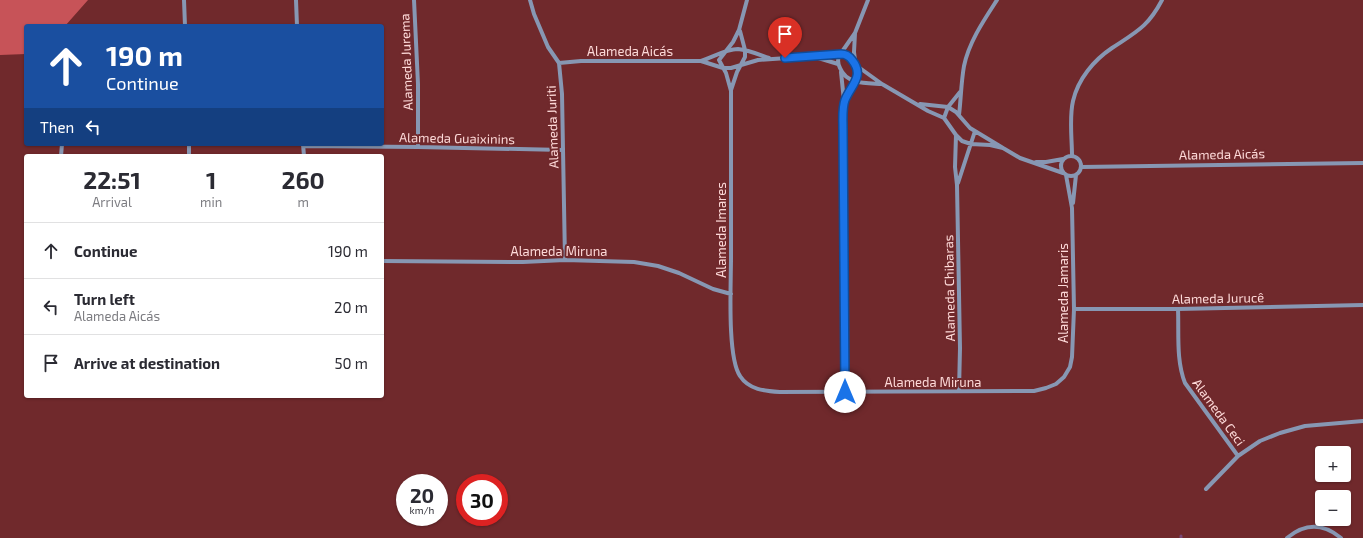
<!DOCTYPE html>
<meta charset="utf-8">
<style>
body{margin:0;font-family:"Exo 2",sans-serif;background:#f7f7f7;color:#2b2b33;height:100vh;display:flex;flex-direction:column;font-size:15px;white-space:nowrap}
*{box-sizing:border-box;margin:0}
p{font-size:13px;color:#7c7c81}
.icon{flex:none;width:22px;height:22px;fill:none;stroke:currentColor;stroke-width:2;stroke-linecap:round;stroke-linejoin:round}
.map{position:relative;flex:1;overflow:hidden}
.panel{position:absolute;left:24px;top:154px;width:360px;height:244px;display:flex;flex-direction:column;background:#fff;border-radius:4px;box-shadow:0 1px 3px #0004}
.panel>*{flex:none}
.banner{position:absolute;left:24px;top:24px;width:360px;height:122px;border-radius:4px;box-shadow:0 1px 3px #0004;background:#1a4fa0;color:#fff;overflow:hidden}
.controls{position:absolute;left:1315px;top:446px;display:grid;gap:8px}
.controls a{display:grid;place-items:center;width:36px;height:36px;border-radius:4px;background:#fff;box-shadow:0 1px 3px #0004;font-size:20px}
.speed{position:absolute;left:396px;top:474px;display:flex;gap:8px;font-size:20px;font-weight:700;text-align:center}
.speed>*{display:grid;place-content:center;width:52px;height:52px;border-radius:50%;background:#fff;box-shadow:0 1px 3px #0004;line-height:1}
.speed small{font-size:10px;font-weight:400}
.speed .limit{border:6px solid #d22;background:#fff;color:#111}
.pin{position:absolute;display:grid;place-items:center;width:34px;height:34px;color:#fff;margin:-41px -17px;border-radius:50% 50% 50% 0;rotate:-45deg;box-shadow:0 0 4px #0007}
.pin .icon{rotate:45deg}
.me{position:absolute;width:44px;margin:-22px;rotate:0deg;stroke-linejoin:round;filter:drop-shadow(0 0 3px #0008)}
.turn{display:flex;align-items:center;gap:14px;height:84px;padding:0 16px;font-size:18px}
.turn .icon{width:52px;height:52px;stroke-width:2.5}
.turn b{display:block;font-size:28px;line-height:34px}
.then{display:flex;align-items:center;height:38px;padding:0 16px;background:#0003;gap:8px;font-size:15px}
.eta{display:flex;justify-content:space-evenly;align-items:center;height:68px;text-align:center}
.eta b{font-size:24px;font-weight:700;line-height:28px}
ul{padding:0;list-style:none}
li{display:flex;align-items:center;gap:12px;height:56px;padding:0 16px;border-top:1px solid #e1e1e2}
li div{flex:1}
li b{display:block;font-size:15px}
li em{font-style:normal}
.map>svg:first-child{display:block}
</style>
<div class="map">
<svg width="1363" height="538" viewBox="0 0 1363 538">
<rect width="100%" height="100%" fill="#70292c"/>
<!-- forest -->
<path fill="#c75358" d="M 0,0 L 88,0 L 65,26 L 26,26 L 26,54 L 0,55 Z"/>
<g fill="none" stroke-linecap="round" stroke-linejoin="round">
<!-- stream -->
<path stroke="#794775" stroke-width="3" d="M 1181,536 L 1181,538"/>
<!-- minor -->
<path stroke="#8797b3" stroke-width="4" d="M 184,0 L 185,26
M 296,0 L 297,26
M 414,0 L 418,84 L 418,147
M 530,0 L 534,14 L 548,47 L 559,63 L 562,94 L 565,260
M 747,0 L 739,30 L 733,42 L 719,60 L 726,73 L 731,91 C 731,147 731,203 731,258 C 731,284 727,357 740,376 C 749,390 765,391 780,392 L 1034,391 L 1046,388 L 1056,384 L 1064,377 L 1070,367 L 1072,357 L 1074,309 L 1072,208 L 1066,175
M 868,0 L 855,33 L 839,56 C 837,61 838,64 840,68 C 847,85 867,83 882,84
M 815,57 L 838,64
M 701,61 C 713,57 726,49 738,49 C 749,50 760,55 769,58
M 559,63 L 581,61 L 701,61 L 723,68 L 731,68 L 758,60 L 845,54 L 857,66 L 882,84 L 928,111 L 944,118 L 956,135 L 962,141 L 971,144 L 990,145 L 1003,148
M 841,72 L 844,101 L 843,128 L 845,392
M 731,90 L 737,72 L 745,57 L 745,50 L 740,31
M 845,101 L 857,77 L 854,52 L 855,33
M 920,104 L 948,107 L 956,112 L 970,128 L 1003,148 L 1020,158 L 1063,173
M 959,115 C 961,99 961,83 964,66 C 969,42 984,20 997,0
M 944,118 L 948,107 L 960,92
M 956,135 L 955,167 L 957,185 L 960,348 L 959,391
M 189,144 L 189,156
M 303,144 L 304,156
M 303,146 L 418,147 L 563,150
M1061 166a10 10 0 1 1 20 0a10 10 0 1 1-20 0Z
M 61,156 L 62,144
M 1072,156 C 1072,138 1069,118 1073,101 C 1078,79 1094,60 1112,48 C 1136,32 1148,27 1162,0
M 1036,162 L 1046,162 L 1063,159
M 1081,167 L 1363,163
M 958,183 L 975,131
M 1073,203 L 1076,175
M 382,261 L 523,262 L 565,260 L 634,262 L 658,266 L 679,273 L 713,289 L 731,294
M 1074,309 L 1178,309 L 1363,305
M 1178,309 C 1179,334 1176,360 1185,383 L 1238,456
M 1206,489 L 1238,456 L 1260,441 L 1280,433 L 1305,426 L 1363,421
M 1287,538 C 1305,523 1323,523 1341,538"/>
</g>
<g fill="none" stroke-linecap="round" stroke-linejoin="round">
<!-- route casing -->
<g stroke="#114b97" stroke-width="10">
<path id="route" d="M 785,58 L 841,54 C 846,54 849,56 852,60 C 865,76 851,85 845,100 C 842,108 843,120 843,128 L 845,392"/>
</g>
<!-- route -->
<use href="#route" stroke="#1a73e8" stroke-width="7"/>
</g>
<g text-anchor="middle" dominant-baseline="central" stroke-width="4" stroke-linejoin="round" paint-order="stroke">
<!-- street labels -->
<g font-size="13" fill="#fdd9d8" stroke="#70292c">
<text x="630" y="51">Alameda Aicás</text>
<text transform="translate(406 62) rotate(-92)">Alameda Jurema</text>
<text transform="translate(552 127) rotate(-92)">Alameda Juriti</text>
<text transform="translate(457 138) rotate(1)">Alameda Guaixinins</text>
<text transform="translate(1222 154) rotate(-1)">Alameda Aicás</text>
<text transform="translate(721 230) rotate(-90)">Alameda Imares</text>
<text x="559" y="251">Alameda Miruna</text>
<text transform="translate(949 288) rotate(-91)">Alameda Chibaras</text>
<text transform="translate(1063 293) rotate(-90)">Alameda Jamaris</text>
<text transform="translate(1218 298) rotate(-1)">Alameda Jurucê</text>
<text x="933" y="382">Alameda Miruna</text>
<text transform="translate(1219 412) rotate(54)">Alameda Ceci</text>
</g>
</g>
</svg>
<div class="controls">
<a>+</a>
<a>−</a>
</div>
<div class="speed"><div>20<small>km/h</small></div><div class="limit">30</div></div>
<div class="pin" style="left:785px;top:58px;background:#d93025"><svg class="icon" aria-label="arrive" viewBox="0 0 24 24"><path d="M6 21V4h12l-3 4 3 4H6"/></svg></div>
<svg class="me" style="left:845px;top:392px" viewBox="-20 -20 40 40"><circle r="19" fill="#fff"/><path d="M0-13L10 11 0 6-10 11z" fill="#1a73e8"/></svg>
<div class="banner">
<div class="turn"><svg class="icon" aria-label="ahead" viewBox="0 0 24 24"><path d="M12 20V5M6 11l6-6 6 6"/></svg><div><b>190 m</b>Continue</div></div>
<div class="then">Then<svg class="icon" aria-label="left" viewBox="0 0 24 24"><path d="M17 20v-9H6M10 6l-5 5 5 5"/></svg></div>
</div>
<section class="panel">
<div class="eta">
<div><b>22:51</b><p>Arrival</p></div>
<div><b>1</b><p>min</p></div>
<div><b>260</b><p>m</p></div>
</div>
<ul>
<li><svg class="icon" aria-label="ahead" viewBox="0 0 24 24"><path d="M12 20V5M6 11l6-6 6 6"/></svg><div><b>Continue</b></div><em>190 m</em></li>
<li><svg class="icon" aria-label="left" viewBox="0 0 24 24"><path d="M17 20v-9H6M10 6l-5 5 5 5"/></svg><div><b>Turn left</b><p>Alameda Aicás</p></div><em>20 m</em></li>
<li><svg class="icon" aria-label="arrive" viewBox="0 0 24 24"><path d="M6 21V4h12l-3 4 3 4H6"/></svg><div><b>Arrive at destination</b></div><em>50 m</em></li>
</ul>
</section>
</div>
